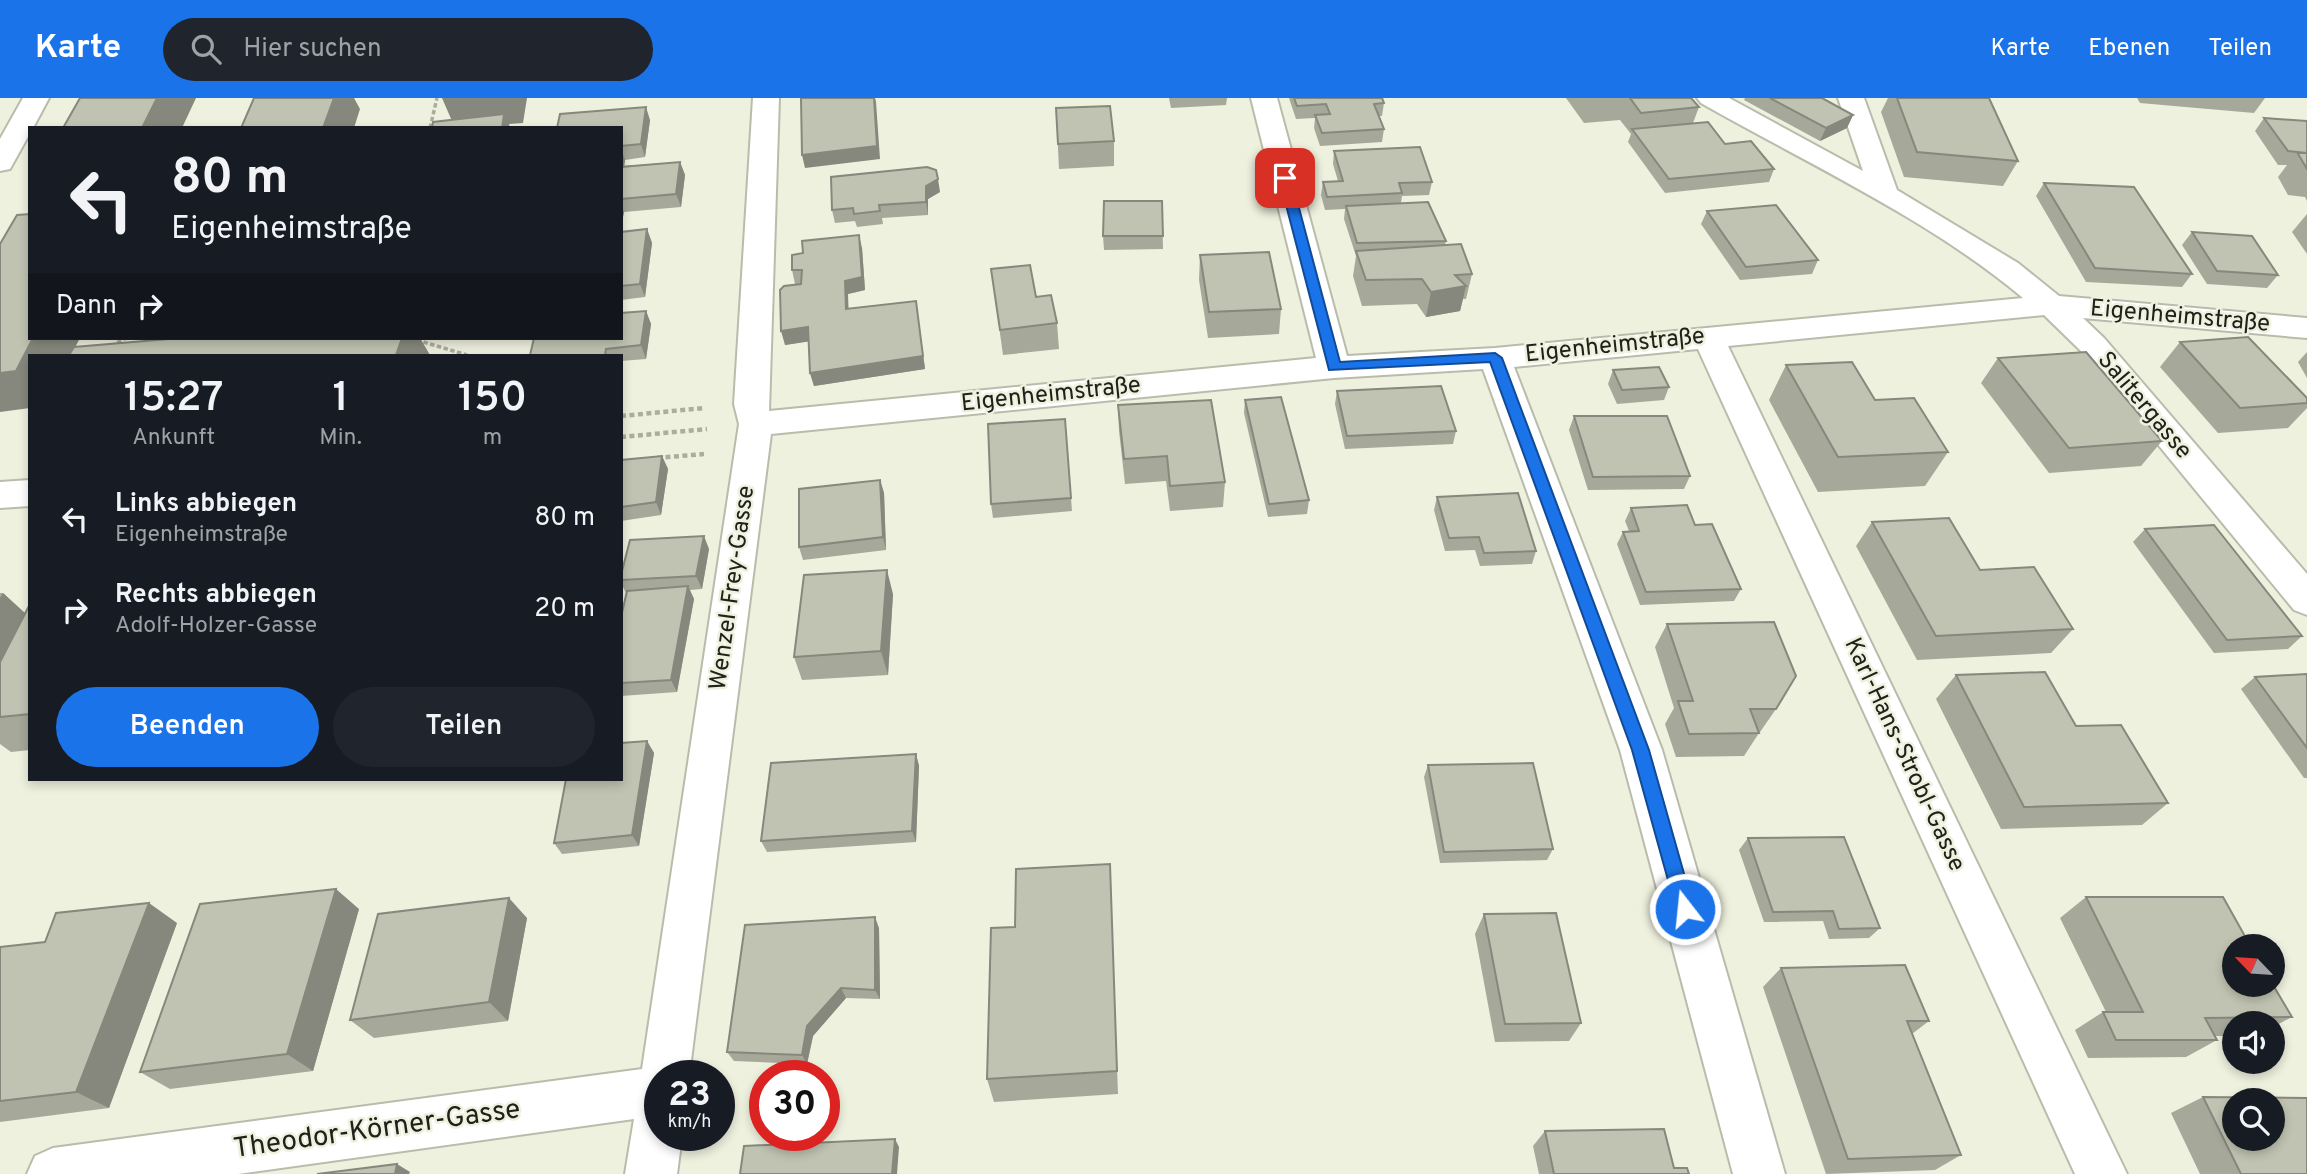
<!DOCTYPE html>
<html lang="de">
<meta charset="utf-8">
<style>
body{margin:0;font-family:Overpass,sans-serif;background:#20242c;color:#f1f3f6;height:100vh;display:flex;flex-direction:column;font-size:26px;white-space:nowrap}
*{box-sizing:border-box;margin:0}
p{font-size:23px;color:#9ea1a6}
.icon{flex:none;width:38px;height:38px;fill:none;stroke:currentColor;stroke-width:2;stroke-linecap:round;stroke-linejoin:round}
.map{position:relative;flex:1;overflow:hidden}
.panel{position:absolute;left:28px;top:256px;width:595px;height:427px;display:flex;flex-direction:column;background:#171b24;border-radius:0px;box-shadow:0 4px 10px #0003}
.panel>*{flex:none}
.banner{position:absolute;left:28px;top:28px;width:595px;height:214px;border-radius:0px;box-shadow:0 4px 10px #0003;background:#171b24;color:#f1f3f6;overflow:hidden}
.needle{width:46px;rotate:295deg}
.fabs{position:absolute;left:2222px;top:836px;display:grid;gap:14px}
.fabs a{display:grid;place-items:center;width:63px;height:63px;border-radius:50%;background:#171b24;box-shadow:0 4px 10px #0003;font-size:35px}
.speed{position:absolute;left:644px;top:962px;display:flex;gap:14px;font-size:35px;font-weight:700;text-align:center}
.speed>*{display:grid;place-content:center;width:91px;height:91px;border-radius:50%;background:#171b24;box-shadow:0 4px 10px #0003;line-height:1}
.speed small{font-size:18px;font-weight:400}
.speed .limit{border:10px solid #d22;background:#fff;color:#111}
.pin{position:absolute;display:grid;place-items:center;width:60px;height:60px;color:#fff;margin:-30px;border-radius:14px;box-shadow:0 4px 10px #0006}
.me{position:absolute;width:77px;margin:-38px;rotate:344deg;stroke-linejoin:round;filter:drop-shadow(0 0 5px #0008)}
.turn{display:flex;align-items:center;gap:24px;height:147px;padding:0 28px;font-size:32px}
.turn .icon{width:91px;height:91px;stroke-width:2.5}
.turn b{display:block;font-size:49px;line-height:60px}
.then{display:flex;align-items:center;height:66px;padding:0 28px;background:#0003;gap:14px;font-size:26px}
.eta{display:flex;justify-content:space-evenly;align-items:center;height:119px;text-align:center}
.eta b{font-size:42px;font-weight:600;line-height:49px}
.action{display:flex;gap:14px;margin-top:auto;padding:14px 28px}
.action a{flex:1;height:80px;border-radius:42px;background:#1a73e8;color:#fff;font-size:28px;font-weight:600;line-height:80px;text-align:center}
.action a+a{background:#20242c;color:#f1f3f6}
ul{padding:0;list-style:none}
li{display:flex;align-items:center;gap:21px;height:91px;padding:0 28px}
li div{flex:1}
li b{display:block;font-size:26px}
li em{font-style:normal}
header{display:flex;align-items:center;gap:42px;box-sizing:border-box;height:98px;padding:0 35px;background:#1a73e8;color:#fff}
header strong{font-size:33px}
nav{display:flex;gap:38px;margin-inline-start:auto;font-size:24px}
.search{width:490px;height:63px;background:#20242c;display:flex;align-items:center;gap:18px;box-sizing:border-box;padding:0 24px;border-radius:38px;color:#9ea1a6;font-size:26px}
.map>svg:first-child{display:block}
</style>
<header>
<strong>Karte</strong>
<div class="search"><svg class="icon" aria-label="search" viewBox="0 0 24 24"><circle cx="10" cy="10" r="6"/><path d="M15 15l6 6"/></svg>Hier suchen</div>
<nav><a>Karte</a><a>Ebenen</a><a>Teilen</a></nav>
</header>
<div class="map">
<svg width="2307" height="1076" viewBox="0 0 2307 1076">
<rect width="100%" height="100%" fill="#eff1df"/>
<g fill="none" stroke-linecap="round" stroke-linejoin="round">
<!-- minor casing -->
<g stroke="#babcab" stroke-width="4">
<path id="minor" d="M 23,0 L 49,0 L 33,30 L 30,30 L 30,35 L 10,71 L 0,73 L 0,41 Z
M 753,0 L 779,0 L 769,313 L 1316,260 L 1251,0 L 1277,0 L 1347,258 L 1495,250 L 2023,200 C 1929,121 1808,66 1701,5 L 1697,0 L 1729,0 L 1863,73 L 1838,0 L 1864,0 L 1897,92 L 2018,165 L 2059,198 L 2307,220 L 2307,240 L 2083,220 L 2104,240 L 2307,476 L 2307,517 L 2294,512 L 2082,254 L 2044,217 L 1728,248 L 2127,1076 L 2075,1076 L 1698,251 L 1514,269 L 1662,652 L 1785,1076 L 1733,1076 L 1620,652 L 1483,271 L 1334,280 L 771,336 L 689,978 L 660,978 L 660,1038 L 682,1038 L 677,1076 L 625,1076 L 634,1021 L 238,1076 L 27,1076 L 35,1058 L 53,1050 L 642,971 L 739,326 L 734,306 Z
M 30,382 L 30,408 L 0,410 L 0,384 Z"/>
</g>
<!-- path-far1 -->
<path stroke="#acad9f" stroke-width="3.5" stroke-dasharray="4.5 2.5" stroke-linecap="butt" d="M 430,30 L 437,0
M 410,240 L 467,257
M 111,248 L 126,240"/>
<!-- path -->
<path stroke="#acad9f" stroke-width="4.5" stroke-dasharray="5 3.5" stroke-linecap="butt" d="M 621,318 L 704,310
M 621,339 L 707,331
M 657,360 L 704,356"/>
<!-- minor -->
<use href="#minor" fill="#fff" fill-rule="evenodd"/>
</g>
<!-- wall -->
<path fill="#a6a899" d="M 1169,0 L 1227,0 L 1226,7 L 1171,10 Z
M 1289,0 L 1382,0 L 1384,5 L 1382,18 L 1379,18 L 1384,31 L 1382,44 L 1320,48 L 1314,30 L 1315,20 L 1296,21 Z
M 1566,0 L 1691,0 L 1699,9 L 1693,25 L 1725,46 L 1774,71 L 1769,84 L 1665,95 L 1628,44 L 1631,36 L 1620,22 L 1584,25 Z
M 1745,0 L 1822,0 L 1853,17 L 1847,30 L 1820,43 L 1744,2 Z
M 1888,0 L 1989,0 L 2018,63 L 2003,88 L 1904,79 L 1881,14 Z
M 2137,0 L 2265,0 L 2254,15 L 2140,5 Z
M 1056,10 L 1114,43 L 1114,68 L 1059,71 Z
M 2264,20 L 2307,23 L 2307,103 L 2305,99 L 2288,97 L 2278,79 L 2287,67 L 2278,67 L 2255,33 Z
M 650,22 L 645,59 L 625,62 L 624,68 L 680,64 L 685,77 L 681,109 L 624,114 L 621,129 L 621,30 Z
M 1334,53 L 1432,84 L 1429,97 L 1402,98 L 1401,105 L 1446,143 L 1445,147 L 1472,176 L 1466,201 L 1463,201 L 1460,213 L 1426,219 L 1417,206 L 1362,208 L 1353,178 L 1356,158 L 1344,121 L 1345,111 L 1325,112 L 1321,97 L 1323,84 L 1338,83 L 1333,66 Z
M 2044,85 L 2192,176 L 2182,189 L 2086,184 L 2036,98 Z
M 940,94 L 928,101 L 928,117 L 882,120 L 883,126 L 857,129 L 855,123 L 835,125 L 832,112 Z
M 1162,103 L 1163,151 L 1104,152 L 1103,138 Z
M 1707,113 L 1818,162 L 1812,176 L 1740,182 L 1701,126 Z
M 2307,116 L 2307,156 L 2292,134 Z
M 647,131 L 652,145 L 645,199 L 621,202 L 621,134 Z
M 2192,134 L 2278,177 L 2267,190 L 2207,186 L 2182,147 Z
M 862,150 L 865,192 L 848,196 L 848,211 L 918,217 L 925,271 L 814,288 L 810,275 L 809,243 L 785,247 L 801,186 L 795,186 L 792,172 L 803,155 Z
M 1200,157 L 1281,211 L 1279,236 L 1208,240 L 1199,182 Z
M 991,171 L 1036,199 L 1057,225 L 1059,251 L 1003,257 Z
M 646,213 L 651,226 L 646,261 L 621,263 L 621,257 L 530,257 Z
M 2180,244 L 2307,300 L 2307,310 L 2288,330 L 2218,335 L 2160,269 Z
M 2307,254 L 2307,280 L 2298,264 Z
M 1998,260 L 2162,343 L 2141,368 L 2049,375 L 1981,285 Z
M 1786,267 L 1875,302 L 1948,354 L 1925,388 L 1818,394 L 1769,302 Z
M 1613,272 L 1669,289 L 1664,302 L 1617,306 L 1608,286 Z
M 1337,293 L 1456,333 L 1453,346 L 1345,351 L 1335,306 Z
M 1245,302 L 1309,402 L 1307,416 L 1268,419 L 1244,315 Z
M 1118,307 L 1225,384 L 1223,409 L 1170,413 L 1166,383 L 1125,386 L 1119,333 Z
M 1574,318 L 1690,378 L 1684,391 L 1588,392 L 1569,332 Z
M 1065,321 L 1072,413 L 993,420 L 991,406 Z
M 662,358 L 668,371 L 661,417 L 621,423 L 621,362 Z
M 880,382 L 884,395 L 886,452 L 803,462 L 799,449 Z
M 1437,399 L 1536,453 L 1532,466 L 1480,468 L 1475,452 L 1445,453 L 1434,412 Z
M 1631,410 L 1695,427 L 1741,491 L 1734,503 L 1640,507 L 1617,446 L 1623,434 L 1629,433 L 1625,423 Z
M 1872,424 L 1980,472 L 2073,531 L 2051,555 L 1917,562 L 1856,448 Z
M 2145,431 L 2302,538 L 2288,551 L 2214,555 L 2133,444 Z
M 709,451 L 702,491 L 690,492 L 694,501 L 677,594 L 621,598 L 621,519 L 626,495 L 621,485 L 621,477 Z
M 0,495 L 3,495 L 25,515 L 30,506 L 30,652 L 11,654 L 0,646 Z
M 893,496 L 888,577 L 802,582 L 794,559 Z
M 1667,526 L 1776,611 L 1760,634 L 1759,634 L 1759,635 L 1744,658 L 1676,659 L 1665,626 L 1674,610 L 1655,549 Z
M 2307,576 L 2307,680 L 2304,680 L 2241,591 L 2255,579 Z
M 1956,577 L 2076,628 L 2168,705 L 2142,727 L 2001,731 L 1936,601 Z
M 647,643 L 654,655 L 639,748 L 562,756 L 554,745 Z
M 916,656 L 919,668 L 916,744 L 767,754 L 761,743 Z
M 1428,667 L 1553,751 L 1547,762 L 1440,765 L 1424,679 Z
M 1748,740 L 1880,830 L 1869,840 L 1829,841 L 1823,823 L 1764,824 L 1739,752 Z
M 1110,766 L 1118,996 L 994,1004 L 987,981 L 1015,829 Z
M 2086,799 L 2292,919 L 2273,929 L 2273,926 L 2235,926 L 2235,938 L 2215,938 L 2217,942 L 2186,959 L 2088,960 L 2075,932 L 2103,914 L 2106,914 L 2060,820 Z
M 359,811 L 313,973 L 170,991 L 140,974 Z
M 1484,816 L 1581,925 L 1569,943 L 1495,944 L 1475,836 Z
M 527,820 L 508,923 L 374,940 L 350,922 Z
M 177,825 L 109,1010 L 0,1024 L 0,849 L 45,844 Z
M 879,830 L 880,901 L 846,900 L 813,938 L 807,966 L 734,963 L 727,954 Z
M 1781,870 L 1929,923 L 1912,936 L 1961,1057 L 1935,1072 L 1826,1076 L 1763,889 Z
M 2203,999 L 2307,1076 L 2200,1076 L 2171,1015 Z
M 1545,1033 L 1674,1070 L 1689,1076 L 1539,1076 L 1533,1048 Z"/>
<!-- shaded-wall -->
<path fill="#87887d" d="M 157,0 L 196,0 L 182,30 L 142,30 Z
M 334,0 L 354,0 L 360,11 L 354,30 L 323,30 Z
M 442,0 L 527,0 L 523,25 L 509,26 L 510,30 L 455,30 Z
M 874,0 L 875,0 L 876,4 L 880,61 L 805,70 L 802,57 Z
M 646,9 L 650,22 L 645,59 L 641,46 Z
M 1853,17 L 1847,30 L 1820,43 L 1826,30 Z
M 621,50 L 625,62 L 624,70 L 621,63 Z
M 680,64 L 685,77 L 681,109 L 676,96 Z
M 938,81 L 940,94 L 928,101 L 928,117 L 926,104 L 926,88 Z
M 621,106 L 624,114 L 621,129 Z
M 647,131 L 652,145 L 645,199 L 640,186 Z
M 859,137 L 862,150 L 865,192 L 848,196 L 849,224 L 846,211 L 845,183 Z
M 1466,188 L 1460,213 L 1426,219 L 1431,194 Z
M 916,203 L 925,271 L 814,288 L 810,275 Z
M 646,213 L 651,226 L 646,261 L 641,247 Z
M 808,229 L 812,243 L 785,247 L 781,233 Z
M 33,240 L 80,240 L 71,257 L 30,257 L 30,310 L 0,314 L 0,275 Z
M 402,240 L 420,240 L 430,257 L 396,257 Z
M 662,358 L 668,371 L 661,417 L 656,404 Z
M 880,382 L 884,395 L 886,452 L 883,439 Z
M 704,438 L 709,451 L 702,491 L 696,478 Z
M 887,472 L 893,496 L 888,577 L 881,553 Z
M 688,488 L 694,501 L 677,594 L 671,582 Z
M 3,495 L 29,519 L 0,575 L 0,500 Z
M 647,643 L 654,655 L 639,748 L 632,737 Z
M 916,656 L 919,668 L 916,744 L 912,733 Z
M 336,791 L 359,811 L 313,973 L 287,956 Z
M 509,800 L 527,820 L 508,923 L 489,904 Z
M 149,805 L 177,825 L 109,1010 L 76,994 Z
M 875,819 L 879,830 L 880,901 L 875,892 Z
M 841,890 L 846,900 L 813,938 L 807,966 L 802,957 L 807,928 Z
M 895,1041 L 899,1049 L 897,1076 L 892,1076 Z
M 397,1066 L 410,1074 L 409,1076 L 395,1076 Z"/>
<!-- building -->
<path fill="#c1c3b2" stroke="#87887d" stroke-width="2" fill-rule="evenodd" d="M 80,0 L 157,0 L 142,30 L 63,30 Z
M 254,0 L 334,0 L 323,30 L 241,30 Z
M 801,0 L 874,0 L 877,48 L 802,57 Z
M 1294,0 L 1382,0 L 1384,5 L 1374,6 L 1384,31 L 1322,35 L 1315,17 L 1330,16 L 1326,6 L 1297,8 Z
M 1630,0 L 1691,0 L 1699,9 L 1641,15 Z
M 1770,0 L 1822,0 L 1853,17 L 1826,30 Z
M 1897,0 L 1989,0 L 2018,63 L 1917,54 Z
M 1110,8 L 1114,43 L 1058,46 L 1056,10 Z
M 646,9 L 641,46 L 621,48 L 621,30 L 557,30 L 560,16 Z
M 504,16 L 502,30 L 432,30 L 433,24 Z
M 2264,20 L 2307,23 L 2307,55 L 2288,53 Z
M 1708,24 L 1725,46 L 1751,43 L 1774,71 L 1669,81 L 1632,31 Z
M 1420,49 L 1432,84 L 1399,85 L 1402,95 L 1327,99 L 1323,84 L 1343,83 L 1334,53 Z
M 2297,54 L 2307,55 L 2307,71 Z
M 680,64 L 676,96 L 621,101 L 621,69 Z
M 927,69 L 936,72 L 938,81 L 926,88 L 926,104 L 879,107 L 880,113 L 854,116 L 853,110 L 832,112 L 831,79 Z
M 2044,85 L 2134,89 L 2192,176 L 2095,170 Z
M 1104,103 L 1162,103 L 1163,138 L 1103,138 Z
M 1428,104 L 1446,143 L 1357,145 L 1346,108 Z
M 1776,107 L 1818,162 L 1746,169 L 1707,113 Z
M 30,116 L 30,240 L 33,240 L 16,273 L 0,275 L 0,146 L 17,117 Z
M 647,131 L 640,186 L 621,188 L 621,134 Z
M 2192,134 L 2252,138 L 2278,177 L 2217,173 Z
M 859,137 L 862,179 L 845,183 L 846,211 L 916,203 L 923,258 L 810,275 L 808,229 L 781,233 L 780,192 L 784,188 L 801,186 L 802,172 L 792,172 L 792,157 L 803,155 L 802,143 Z
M 1461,146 L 1472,176 L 1455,177 L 1466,188 L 1431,194 L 1422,181 L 1366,182 L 1356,153 Z
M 1269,154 L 1281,211 L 1209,214 L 1200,157 Z
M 1030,167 L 1036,199 L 1051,197 L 1057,225 L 1000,232 L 991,171 Z
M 646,213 L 641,247 L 606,251 L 605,257 L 530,257 L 534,240 L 621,240 L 621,215 Z
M 2248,239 L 2307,300 L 2307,305 L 2240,310 L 2180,244 Z
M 180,240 L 402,240 L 396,257 L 69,257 L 74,249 Z
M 2086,254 L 2162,343 L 2069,350 L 1998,260 Z
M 1852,264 L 1875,302 L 1914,300 L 1948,354 L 1838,359 L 1786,267 Z
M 1659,269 L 1669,289 L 1622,292 L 1613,272 Z
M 1441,288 L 1456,333 L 1347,338 L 1337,293 Z
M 1281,299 L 1309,402 L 1269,406 L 1245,302 Z
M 1211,302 L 1225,384 L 1170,388 L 1167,358 L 1124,361 L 1118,307 Z
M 1574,318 L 1667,318 L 1690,378 L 1593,379 Z
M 1065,321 L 1071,400 L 991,406 L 988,326 Z
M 662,358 L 656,404 L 621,409 L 621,362 Z
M 880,382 L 883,439 L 799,449 L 799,391 Z
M 1518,395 L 1536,453 L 1484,455 L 1479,439 L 1449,440 L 1437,399 Z
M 1687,407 L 1695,427 L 1712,426 L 1741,491 L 1646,494 L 1623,434 L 1639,433 L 1631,410 Z
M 1949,420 L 1980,472 L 2034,469 L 2073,531 L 1936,538 L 1872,424 Z
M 2214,427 L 2302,538 L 2227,542 L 2145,431 Z
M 704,438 L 696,478 L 621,482 L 621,477 L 630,442 Z
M 887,472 L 881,553 L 794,559 L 804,477 Z
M 688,488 L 671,582 L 621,585 L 621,519 L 627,493 Z
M 30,506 L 30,616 L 0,619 L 0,564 Z
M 1774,524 L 1796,578 L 1776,611 L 1750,611 L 1759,635 L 1689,636 L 1678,603 L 1693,603 L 1667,526 Z
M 2045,574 L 2076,628 L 2121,627 L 2168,705 L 2024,709 L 1956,577 Z
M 2307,576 L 2307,650 L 2255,579 Z
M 647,643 L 632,737 L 554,745 L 566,681 L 621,681 L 621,645 Z
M 916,656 L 912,733 L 761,743 L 771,665 Z
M 1533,665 L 1553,751 L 1444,754 L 1428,667 Z
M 1844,739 L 1880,830 L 1839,831 L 1833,813 L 1773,814 L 1748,740 Z
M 1110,766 L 1117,973 L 987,981 L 991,830 L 1015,829 L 1016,771 Z
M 336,791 L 287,956 L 140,974 L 200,806 Z
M 2086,799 L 2223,799 L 2251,849 L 2235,849 L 2235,887 L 2273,887 L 2292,919 L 2205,920 L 2217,942 L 2116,942 L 2103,914 L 2143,914 Z
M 509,800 L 489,904 L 350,922 L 378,816 Z
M 149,805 L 76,994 L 0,1003 L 0,849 L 45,844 L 56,815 Z
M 1556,815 L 1581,925 L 1505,926 L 1484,816 Z
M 875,819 L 875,892 L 841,890 L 807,928 L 802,957 L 727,954 L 745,827 Z
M 1905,867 L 1929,923 L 1907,923 L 1961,1057 L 1848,1061 L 1781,870 Z
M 2203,999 L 2307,1000 L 2307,1076 L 2241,1076 ZM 2235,1003 L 2273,1003 L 2273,1041 L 2235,1041 Z
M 1664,1031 L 1674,1070 L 1687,1070 L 1689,1076 L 1554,1076 L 1545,1033 Z
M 895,1041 L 892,1076 L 740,1076 L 744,1048 Z
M 397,1066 L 395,1076 L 317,1076 Z"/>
<!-- route -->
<path fill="#1a73e8" stroke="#114b97" stroke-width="2" d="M 1285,77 L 1291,80 L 1340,264 L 1495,255 L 1502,260 L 1649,652 L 1694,811 L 1692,817 L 1685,820 L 1679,817 L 1676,811 L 1632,652 L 1490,264 L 1329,272 L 1279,80 Z"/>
<g text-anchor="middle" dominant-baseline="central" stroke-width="5" stroke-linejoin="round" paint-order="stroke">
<!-- street labels -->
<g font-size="24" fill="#20211b" stroke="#eff1df">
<text transform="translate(2180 219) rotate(5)">Eigenheimstraße</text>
<text transform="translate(1615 248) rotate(-6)">Eigenheimstraße</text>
<text transform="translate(1051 297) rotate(-6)">Eigenheimstraße</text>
<text transform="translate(2144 308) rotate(50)">Salitergasse</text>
<text transform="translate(733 490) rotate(-82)">Wenzel-Frey-Gasse</text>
<text transform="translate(1904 657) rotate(65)">Karl-Hans-Strobl-Gasse</text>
</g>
<!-- near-street labels -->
<g font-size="28" fill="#20211b" stroke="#eff1df">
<text transform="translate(377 1032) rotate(-8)">Theodor-Körner-Gasse</text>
</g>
</g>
</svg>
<div class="fabs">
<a><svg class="needle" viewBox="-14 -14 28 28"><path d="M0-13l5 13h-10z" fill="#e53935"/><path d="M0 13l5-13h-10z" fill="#9ea1a6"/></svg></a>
<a><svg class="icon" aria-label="sound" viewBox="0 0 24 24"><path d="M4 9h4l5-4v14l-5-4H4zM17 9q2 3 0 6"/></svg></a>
<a><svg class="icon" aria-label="search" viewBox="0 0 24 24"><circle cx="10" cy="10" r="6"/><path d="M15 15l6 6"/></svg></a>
</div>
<div class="speed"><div>23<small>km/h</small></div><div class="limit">30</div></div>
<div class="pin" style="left:1285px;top:80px;background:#d93025"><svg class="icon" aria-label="arrive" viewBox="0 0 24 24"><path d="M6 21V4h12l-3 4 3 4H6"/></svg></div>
<svg class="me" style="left:1685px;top:811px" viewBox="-20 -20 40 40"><circle r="17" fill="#1a73e8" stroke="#fff" stroke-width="3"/><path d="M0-11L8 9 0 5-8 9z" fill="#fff"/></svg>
<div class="banner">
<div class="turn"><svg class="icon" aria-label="left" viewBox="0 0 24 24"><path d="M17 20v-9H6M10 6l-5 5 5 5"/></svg><div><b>80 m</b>Eigenheimstraße</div></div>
<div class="then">Dann<svg class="icon" aria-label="right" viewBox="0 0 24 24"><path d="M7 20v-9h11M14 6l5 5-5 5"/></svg></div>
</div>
<section class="panel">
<div class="eta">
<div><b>15:27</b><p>Ankunft</p></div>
<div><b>1</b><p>Min.</p></div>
<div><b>150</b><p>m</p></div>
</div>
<ul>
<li><svg class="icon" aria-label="left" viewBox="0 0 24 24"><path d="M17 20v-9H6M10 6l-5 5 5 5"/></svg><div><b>Links abbiegen</b><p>Eigenheimstraße</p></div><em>80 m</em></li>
<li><svg class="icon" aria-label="right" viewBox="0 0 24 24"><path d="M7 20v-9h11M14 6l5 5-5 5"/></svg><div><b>Rechts abbiegen</b><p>Adolf-Holzer-Gasse</p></div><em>20 m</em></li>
</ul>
<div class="action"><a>Beenden</a><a>Teilen</a></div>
</section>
</div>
